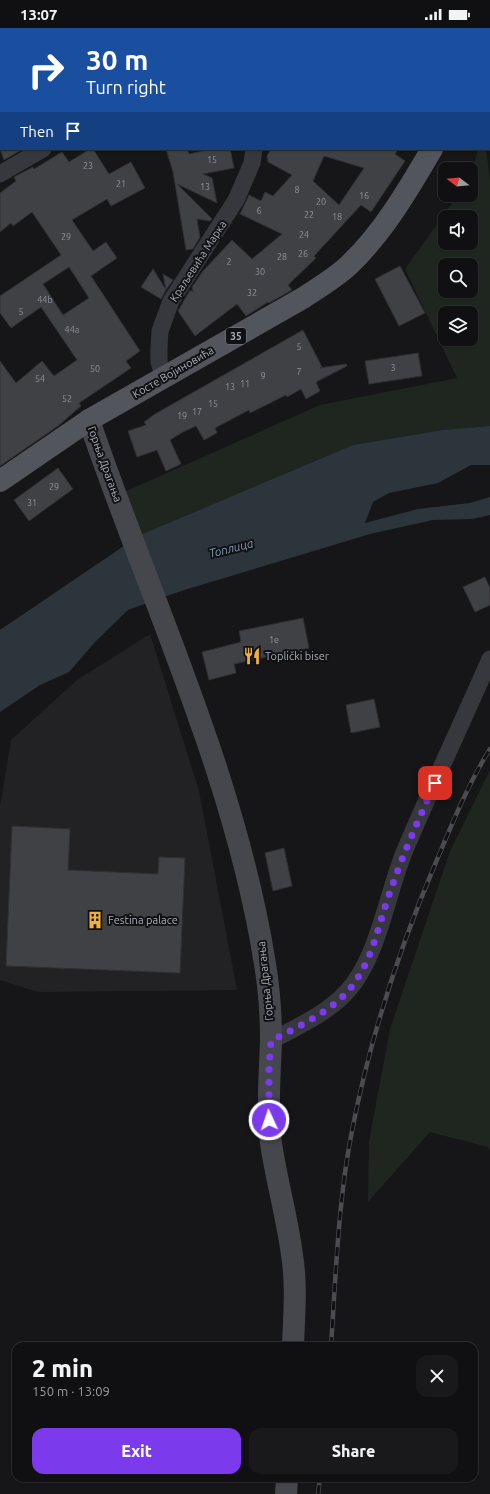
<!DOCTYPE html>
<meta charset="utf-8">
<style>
body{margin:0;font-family:Ubuntu,sans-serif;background:#19191b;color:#f1f3f6;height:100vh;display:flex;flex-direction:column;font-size:15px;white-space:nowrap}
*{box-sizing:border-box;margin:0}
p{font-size:13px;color:#9c9d9f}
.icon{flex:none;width:22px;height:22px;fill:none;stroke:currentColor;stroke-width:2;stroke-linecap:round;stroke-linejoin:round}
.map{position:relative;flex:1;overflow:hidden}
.drawer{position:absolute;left:12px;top:1314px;width:466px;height:140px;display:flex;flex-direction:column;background:#101012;border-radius:12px;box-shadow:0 1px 3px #0004,0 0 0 1px #303032}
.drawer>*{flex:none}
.banner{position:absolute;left:0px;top:0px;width:490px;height:122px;box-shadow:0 1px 3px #0004,0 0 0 1px #303032;background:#1a4fa0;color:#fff;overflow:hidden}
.needle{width:26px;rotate:286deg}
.buttons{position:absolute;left:438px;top:134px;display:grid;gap:8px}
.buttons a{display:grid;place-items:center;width:40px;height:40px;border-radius:8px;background:#101012;box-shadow:0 1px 3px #0004,0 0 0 1px #303032;font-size:20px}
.pin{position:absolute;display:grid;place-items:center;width:34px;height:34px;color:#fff;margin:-17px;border-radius:8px;box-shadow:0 2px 6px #0006}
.me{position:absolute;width:44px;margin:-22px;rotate:357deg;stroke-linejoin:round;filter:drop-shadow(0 0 3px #0008)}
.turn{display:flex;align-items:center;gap:14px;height:84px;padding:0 20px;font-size:18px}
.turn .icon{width:52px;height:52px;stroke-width:2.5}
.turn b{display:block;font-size:28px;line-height:34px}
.then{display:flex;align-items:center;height:38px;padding:0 20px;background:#0003;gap:8px;font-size:15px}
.round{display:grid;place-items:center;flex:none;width:42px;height:42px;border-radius:12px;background:#19191b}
.summary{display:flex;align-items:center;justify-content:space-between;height:68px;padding:0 20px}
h1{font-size:24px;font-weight:800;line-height:30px}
.action{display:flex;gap:8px;margin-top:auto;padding:8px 20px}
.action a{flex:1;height:46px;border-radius:12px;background:#7c3aed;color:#fff;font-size:16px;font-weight:800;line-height:46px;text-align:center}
.action a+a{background:#19191b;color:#f1f3f6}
.status{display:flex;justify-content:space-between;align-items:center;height:28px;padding:0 20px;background:#101012;direction:ltr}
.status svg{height:11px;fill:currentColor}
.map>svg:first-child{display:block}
</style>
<div class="status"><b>13:07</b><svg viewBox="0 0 49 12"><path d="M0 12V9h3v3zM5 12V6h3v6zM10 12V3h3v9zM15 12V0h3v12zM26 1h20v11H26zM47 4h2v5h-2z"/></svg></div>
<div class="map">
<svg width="490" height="1466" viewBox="0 0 490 1466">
<rect width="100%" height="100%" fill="#161618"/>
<!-- built -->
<path fill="#222225" d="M 150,606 L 199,763 L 237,962 L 38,964 L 0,952 L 0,778 L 11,712 L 77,652 Z"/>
<!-- green -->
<path fill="#1e261f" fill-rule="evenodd" d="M 478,121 L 486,121 L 490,150 L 490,398 L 442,402 L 353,417 L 140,507 L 124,464 L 320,377 L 457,350 L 405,241 L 458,167 L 471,167 L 471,149 ZM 445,189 L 471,189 L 471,215 L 445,215 ZM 445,237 L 471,237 L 471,263 L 445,263 ZM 445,285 L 471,285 L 471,311 L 445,311 Z
M 490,742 L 490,1123 L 488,1119 L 430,1104 L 368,1174 L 369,1113 L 390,1001 L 450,823 Z"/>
<!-- water -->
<path fill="#2c353c" d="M 490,398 L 490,437 L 471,437 L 438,455 L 389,465 L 373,474 L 365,495 L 418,481 L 470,475 L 490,469 L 490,487 L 472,491 L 433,492 L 370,506 L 181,563 L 128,582 L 96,613 L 69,644 L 40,657 L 0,684 L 0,602 L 140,507 L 353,417 L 442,402 Z"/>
<!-- building -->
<path fill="#404145" stroke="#303034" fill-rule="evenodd" d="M 0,121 L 23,121 L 4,132 Z
M 90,121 L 93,121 L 109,146 L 131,134 L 145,160 L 111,178 L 107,171 L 72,192 L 93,223 L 106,214 L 117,230 L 91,248 L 140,323 L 126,333 L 131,340 L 79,375 L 81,378 L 58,398 L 0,438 L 0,333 L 16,355 L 42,333 L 54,348 L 77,332 L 41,279 L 11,300 L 0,285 L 0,268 L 61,227 L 32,184 L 13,198 L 11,195 L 0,204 L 0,165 L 16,153 L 14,149 L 33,139 L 34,141 L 62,124 L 69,134 ZM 69,239 L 89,270 L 63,287 L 43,256 Z
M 166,121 L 187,121 L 189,126 L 212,121 L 230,121 L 234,140 L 203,146 L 212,150 L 217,175 L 177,156 L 212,191 L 210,193 L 197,191 L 200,209 L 193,221 L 186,222 L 173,144 Z
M 271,121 L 398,121 L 395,126 L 405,133 L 371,184 L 361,177 L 314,228 L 316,230 L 288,257 L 292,262 L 269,275 L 268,274 L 246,288 L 237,276 L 195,308 L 178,283 L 190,262 L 193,264 L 192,259 L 203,243 L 232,212 L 252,231 L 282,206 L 240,186 L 249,167 L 261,173 L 265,164 L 273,168 L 292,147 L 268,134 L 267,128 ZM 324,128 L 364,140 L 339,177 L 313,153 Z
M 400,238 L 425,285 L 399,298 L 375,251 Z
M 153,241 L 166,262 L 161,271 L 141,259 Z
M 163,246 L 173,252 L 166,262 Z
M 303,302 L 322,339 L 320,340 L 346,336 L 347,338 L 316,354 L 320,363 L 306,371 L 301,361 L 287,369 L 286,367 L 250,385 L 249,382 L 215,400 L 217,405 L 204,412 L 196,398 L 183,404 L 170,412 L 181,436 L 166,443 L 157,422 L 137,429 L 128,403 L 146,397 L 144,394 L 155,386 Z
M 418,325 L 422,348 L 369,356 L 365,333 Z
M 58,440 L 73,461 L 29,493 L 14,472 Z
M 485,549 L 490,560 L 490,577 L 475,584 L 463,559 Z
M 303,590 L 309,620 L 234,636 L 236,645 L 209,652 L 202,624 L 241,614 L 239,603 Z
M 374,671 L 380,699 L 351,705 L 346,677 Z
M 12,798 L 70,801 L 68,842 L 158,846 L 159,829 L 185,830 L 180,945 L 6,938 Z
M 284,820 L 292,858 L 273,863 L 265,825 Z"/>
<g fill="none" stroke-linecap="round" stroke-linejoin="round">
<!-- street -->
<path stroke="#37383d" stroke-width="17" d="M 160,0 L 161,1
M 343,0 L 345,1
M 460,0 L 461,1
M 0,72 L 1,73
M 0,146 L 43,121
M 164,350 L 159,334 L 159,320 L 160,303 L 171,273 L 236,172 L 252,135 L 254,121
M 271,1013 C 300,997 334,983 354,955 C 380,919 388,863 405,822 C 432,758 462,695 490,631"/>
<!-- secondary -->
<path stroke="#45474d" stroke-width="22" d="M 89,392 C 150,572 235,746 265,936 C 269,960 271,987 271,1012 C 270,1045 267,1076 270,1108 C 275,1148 287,1187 292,1227 C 297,1257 294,1288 293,1318
M 286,1466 L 287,1450"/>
<!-- primary -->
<path stroke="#53555c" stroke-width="22" d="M 489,55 L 490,55
M 0,453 L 89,392 L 303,270 C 318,260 335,250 348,238 C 383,205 408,162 432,121"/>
<!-- rail casing -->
<g stroke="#4a4c52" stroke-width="4.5">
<path id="rail" d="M 331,1318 C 336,1246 338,1173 352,1103 C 370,1010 399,921 436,834 C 452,796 468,756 490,721
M 318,1466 L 320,1450"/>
</g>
<!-- rail -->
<use href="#rail" stroke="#111113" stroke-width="3" stroke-dasharray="9" stroke-linecap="butt"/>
</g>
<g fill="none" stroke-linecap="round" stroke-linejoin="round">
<!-- route -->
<path stroke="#7c3aed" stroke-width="7" stroke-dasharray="0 12.6" d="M 269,1092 L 269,1037 L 271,1013 C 300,997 335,983 355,954 C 373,928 378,899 388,870 C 401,830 418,793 435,755"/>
</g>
<!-- icons -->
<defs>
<g id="restaurant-bare" transform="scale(1.38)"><path d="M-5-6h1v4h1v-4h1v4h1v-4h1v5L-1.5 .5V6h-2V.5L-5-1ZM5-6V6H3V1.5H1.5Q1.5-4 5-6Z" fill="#f2b134" stroke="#111113" stroke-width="2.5" paint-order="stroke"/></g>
<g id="building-bare" transform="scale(1.38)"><path d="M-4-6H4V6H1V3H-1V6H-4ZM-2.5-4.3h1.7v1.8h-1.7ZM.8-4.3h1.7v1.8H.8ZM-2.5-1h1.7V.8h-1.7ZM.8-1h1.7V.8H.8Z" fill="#f2b134" stroke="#111113" stroke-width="2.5" paint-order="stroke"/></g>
</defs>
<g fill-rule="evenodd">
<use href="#restaurant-bare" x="252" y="628"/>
<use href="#building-bare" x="95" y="892"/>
</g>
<g text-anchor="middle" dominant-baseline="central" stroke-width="4" stroke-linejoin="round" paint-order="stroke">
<!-- number labels -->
<g font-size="9" fill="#8e929b">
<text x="212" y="132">15</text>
<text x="88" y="138">23</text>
<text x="121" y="156">21</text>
<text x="205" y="159">13</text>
<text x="297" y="162">8</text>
<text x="364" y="168">16</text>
<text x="321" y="174">20</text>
<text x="259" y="183">6</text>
<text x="309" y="187">22</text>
<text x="337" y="189">18</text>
<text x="304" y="207">24</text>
<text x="66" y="209">29</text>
<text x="303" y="226">26</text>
<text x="282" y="229">28</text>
<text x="229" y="234">2</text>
<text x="260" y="244">30</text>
<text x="252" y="265">32</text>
<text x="45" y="272">44b</text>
<text x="21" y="284">5</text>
<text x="72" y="302">44a</text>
<text x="299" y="319">5</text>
<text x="393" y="340">3</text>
<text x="95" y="341">50</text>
<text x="299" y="344">7</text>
<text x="263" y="348">9</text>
<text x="40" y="351">54</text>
<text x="245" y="356">11</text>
<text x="230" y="359">13</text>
<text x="67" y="371">52</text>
<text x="213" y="376">15</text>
<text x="197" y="384">17</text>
<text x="182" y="388">19</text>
<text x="54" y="459">29</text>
<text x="32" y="475">31</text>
<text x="274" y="612">1e</text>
</g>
<!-- shield labels -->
<rect fill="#111113" stroke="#7b7e86" stroke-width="1" x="226" y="300" width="20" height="16" rx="3"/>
<g font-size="10" font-weight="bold" fill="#a8adb8">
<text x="236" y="308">35</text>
</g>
<!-- street labels -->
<g font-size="11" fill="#a8adb8" stroke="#111113">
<text transform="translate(198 233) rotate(-57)">Краљевића Марка</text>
<text transform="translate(173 344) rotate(-30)">Косте Војиновића</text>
<text transform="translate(105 436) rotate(70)">Горња Драгања</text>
<text transform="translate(265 953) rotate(-96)">Горња Драгања</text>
</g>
<!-- poi labels -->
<g font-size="11" fill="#a8adb8" stroke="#111113" text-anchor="start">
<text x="265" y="628">Toplički biser</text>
<text x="108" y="892">Festina palace</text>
</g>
<!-- water labels -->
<g font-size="12" font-style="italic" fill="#7f9bb3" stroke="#111113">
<text transform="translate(231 520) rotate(-14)">Топлица</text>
</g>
</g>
</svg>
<div class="buttons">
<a><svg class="needle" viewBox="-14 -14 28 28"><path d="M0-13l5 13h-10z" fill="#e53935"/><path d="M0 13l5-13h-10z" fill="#9c9d9f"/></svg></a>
<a><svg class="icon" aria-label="sound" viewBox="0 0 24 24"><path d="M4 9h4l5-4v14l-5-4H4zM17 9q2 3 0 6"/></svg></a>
<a><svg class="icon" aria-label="search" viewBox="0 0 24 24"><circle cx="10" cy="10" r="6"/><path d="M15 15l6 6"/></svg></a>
<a><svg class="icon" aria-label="layers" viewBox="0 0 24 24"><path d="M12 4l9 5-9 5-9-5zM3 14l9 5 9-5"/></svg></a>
</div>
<div class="pin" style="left:435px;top:755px;background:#d93025"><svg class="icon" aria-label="arrive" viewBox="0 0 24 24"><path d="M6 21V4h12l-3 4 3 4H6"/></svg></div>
<svg class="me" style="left:269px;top:1092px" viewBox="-20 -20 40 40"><circle r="17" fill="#7c3aed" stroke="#fff" stroke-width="3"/><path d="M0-11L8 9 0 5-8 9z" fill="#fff"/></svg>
<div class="banner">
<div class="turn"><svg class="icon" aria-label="right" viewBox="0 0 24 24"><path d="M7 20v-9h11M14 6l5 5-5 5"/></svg><div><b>30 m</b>Turn right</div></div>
<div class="then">Then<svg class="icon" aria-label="arrive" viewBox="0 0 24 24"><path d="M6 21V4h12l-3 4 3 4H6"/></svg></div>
</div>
<section class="drawer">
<div class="summary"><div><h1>2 min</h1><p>150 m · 13:09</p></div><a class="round"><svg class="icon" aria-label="close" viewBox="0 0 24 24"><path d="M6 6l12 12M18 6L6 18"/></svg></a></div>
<div class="action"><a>Exit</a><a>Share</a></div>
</section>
</div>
